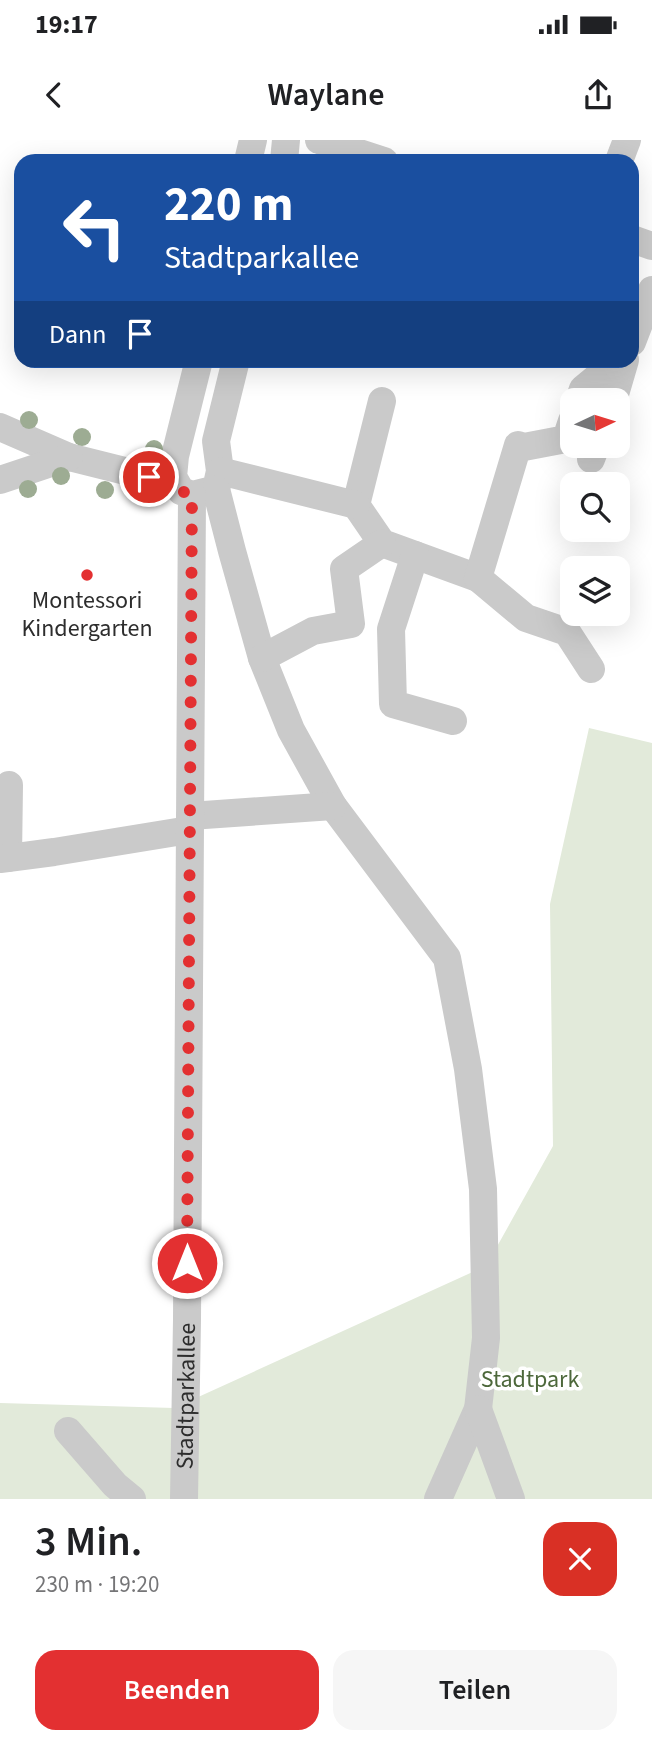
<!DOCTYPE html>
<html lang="de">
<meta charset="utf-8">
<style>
body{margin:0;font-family:"Source Sans 3",sans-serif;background:#f6f6f6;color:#202124;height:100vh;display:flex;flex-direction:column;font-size:26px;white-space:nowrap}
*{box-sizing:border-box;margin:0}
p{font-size:23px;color:#757577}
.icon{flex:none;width:38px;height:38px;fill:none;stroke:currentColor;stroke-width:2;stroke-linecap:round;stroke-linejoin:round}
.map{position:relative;height:1359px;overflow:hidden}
.drawer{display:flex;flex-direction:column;background:#fff;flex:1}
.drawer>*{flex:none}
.hud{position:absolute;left:14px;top:14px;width:625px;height:214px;border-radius:21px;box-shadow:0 7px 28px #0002;background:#1a4fa0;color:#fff;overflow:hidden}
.needle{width:46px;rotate:86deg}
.controls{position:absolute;left:560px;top:248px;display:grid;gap:14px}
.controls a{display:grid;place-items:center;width:70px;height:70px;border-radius:14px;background:#fff;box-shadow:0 7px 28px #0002;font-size:35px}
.pin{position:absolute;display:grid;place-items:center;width:60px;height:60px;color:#fff;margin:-30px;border:4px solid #fff;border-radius:50%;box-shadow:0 2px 7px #0007}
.me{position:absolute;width:77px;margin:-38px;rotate:0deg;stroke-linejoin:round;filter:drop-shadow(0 0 5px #0008)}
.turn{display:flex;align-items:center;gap:24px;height:147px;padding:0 35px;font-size:32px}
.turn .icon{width:91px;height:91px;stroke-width:2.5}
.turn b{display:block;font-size:49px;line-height:60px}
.then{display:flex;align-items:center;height:66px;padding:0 35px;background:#0003;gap:14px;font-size:26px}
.round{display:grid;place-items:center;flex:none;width:74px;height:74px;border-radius:21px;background:#f6f6f6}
.headline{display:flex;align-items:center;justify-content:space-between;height:119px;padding:0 35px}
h1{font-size:42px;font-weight:600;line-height:52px}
.cta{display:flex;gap:14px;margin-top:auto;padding:14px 35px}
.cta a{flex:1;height:80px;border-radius:21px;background:#e33031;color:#fff;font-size:28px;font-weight:600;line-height:80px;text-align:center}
.cta a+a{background:#f6f6f6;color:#202124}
.status{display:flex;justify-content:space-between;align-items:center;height:49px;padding:0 35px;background:#fff;direction:ltr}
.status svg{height:19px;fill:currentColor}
header{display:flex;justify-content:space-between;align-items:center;height:91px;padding:0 35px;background:#fff;font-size:32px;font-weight:600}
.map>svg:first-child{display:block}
</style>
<div class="status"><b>19:17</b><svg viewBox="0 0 49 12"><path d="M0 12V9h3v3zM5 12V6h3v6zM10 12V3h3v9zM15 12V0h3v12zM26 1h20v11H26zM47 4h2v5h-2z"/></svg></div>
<header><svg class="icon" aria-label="back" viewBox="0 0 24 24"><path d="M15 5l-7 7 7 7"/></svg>Waylane<svg class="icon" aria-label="share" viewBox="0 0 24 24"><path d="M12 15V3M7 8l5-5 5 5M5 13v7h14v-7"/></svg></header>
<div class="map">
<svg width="652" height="1359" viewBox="0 0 652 1359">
<rect width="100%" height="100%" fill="#fff"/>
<!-- green -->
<path fill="#e2eada" d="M 589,588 L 652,603 L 652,1359 L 0,1359 L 0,1263 L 174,1268 L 477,1130 L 485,1128 L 553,1006 L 550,764 Z"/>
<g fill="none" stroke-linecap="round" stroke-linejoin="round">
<!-- minor -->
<g stroke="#cacaca" stroke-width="28">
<path d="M 319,0 L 384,21"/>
<path d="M 248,21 L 253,0"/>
<path d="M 284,21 L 286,0"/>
<path d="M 619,21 L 627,0"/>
<path d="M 632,99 L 652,106"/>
<path d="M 632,202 L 652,150"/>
<path d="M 199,220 L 175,316 L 173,337 L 181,351 L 192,355 L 216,349 L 220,331 L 216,301 L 236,220"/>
<path d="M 382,261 L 356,365 L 382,403 L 478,438"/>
<path d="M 579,261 L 583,249 L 618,220"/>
<path d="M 613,261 L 625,220"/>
<path d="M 572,281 L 566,299 L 524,307 L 518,305 L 478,438 L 526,478 L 567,492 L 591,529"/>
<path d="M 0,287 L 69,317 L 149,337 L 173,337"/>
<path d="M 591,319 L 596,306"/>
<path d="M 220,331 L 356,365"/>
<path d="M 0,340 L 69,317"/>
<path d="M 216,349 L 232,411 L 262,518 L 291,590 L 333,666 L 447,818 L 468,929 L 483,1049 L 486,1198 L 478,1269 L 438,1359"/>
<path d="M 415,415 L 391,489 L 393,564 L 453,581"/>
<path d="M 262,518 L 313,491 L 351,484 L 344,429 L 382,403"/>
<path d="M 190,676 L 333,666"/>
<path d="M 8,718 L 9,645"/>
<path d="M 0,719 L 54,712 L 189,690"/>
<path d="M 478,1269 L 511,1359"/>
<path d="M 68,1291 L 115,1345 L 132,1359"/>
<path id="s1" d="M 184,1359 L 187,1180 L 192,355"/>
</g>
</g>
<!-- trees -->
<g fill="#9dac93">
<circle cx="29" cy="280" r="9"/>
<circle cx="82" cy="297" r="9"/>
<circle cx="154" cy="309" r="9"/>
<circle cx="61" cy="336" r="9"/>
<circle cx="28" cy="349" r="9"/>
<circle cx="105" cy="350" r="9"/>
</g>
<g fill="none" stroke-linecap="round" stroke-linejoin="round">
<!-- route -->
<path stroke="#e33031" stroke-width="12" stroke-dasharray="0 21.6" d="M 149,337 L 173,337 L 181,351 L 192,355 L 187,1123"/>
</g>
<!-- markers -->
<circle fill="#e33031" stroke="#fff" stroke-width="2.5" cx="87" cy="435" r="7"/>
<g text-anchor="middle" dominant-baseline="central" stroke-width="7" stroke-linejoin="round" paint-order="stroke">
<!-- poi labels -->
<g font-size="24" fill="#2d2d2d" stroke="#fff">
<text x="87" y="460">Montessori<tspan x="87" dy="28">Kindergarten</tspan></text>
</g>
<!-- park labels -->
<g font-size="24" fill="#4d683b" stroke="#fff">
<text x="530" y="1239">Stadtpark</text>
</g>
<!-- street labels -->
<g font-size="24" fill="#2d2d2d" stroke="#fff">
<text stroke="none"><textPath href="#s1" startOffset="103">Stadtparkallee</textPath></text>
</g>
</g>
</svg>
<div class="controls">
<a><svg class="needle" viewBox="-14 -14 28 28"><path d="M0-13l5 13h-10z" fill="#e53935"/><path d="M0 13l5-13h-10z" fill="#757577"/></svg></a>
<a><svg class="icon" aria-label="search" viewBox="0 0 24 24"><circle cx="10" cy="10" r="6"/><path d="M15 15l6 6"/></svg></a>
<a><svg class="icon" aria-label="layers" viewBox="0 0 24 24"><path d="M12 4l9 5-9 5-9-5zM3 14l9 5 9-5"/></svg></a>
</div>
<div class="pin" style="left:149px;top:337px;background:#d93025"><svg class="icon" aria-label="arrive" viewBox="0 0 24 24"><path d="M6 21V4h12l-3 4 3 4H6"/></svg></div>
<svg class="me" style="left:187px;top:1123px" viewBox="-20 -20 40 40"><circle r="17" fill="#e33031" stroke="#fff" stroke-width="3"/><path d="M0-11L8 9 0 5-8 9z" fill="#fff"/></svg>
<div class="hud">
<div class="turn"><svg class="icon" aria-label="left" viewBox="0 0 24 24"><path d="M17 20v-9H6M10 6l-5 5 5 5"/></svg><div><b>220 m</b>Stadtparkallee</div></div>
<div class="then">Dann<svg class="icon" aria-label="arrive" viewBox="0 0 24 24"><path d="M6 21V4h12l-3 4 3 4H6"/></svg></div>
</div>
</div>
<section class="drawer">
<div class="headline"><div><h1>3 Min.</h1><p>230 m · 19:20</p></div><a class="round" style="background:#d93025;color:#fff"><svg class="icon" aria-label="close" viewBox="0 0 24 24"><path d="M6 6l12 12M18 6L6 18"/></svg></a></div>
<div class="cta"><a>Beenden</a><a>Teilen</a></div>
</section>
